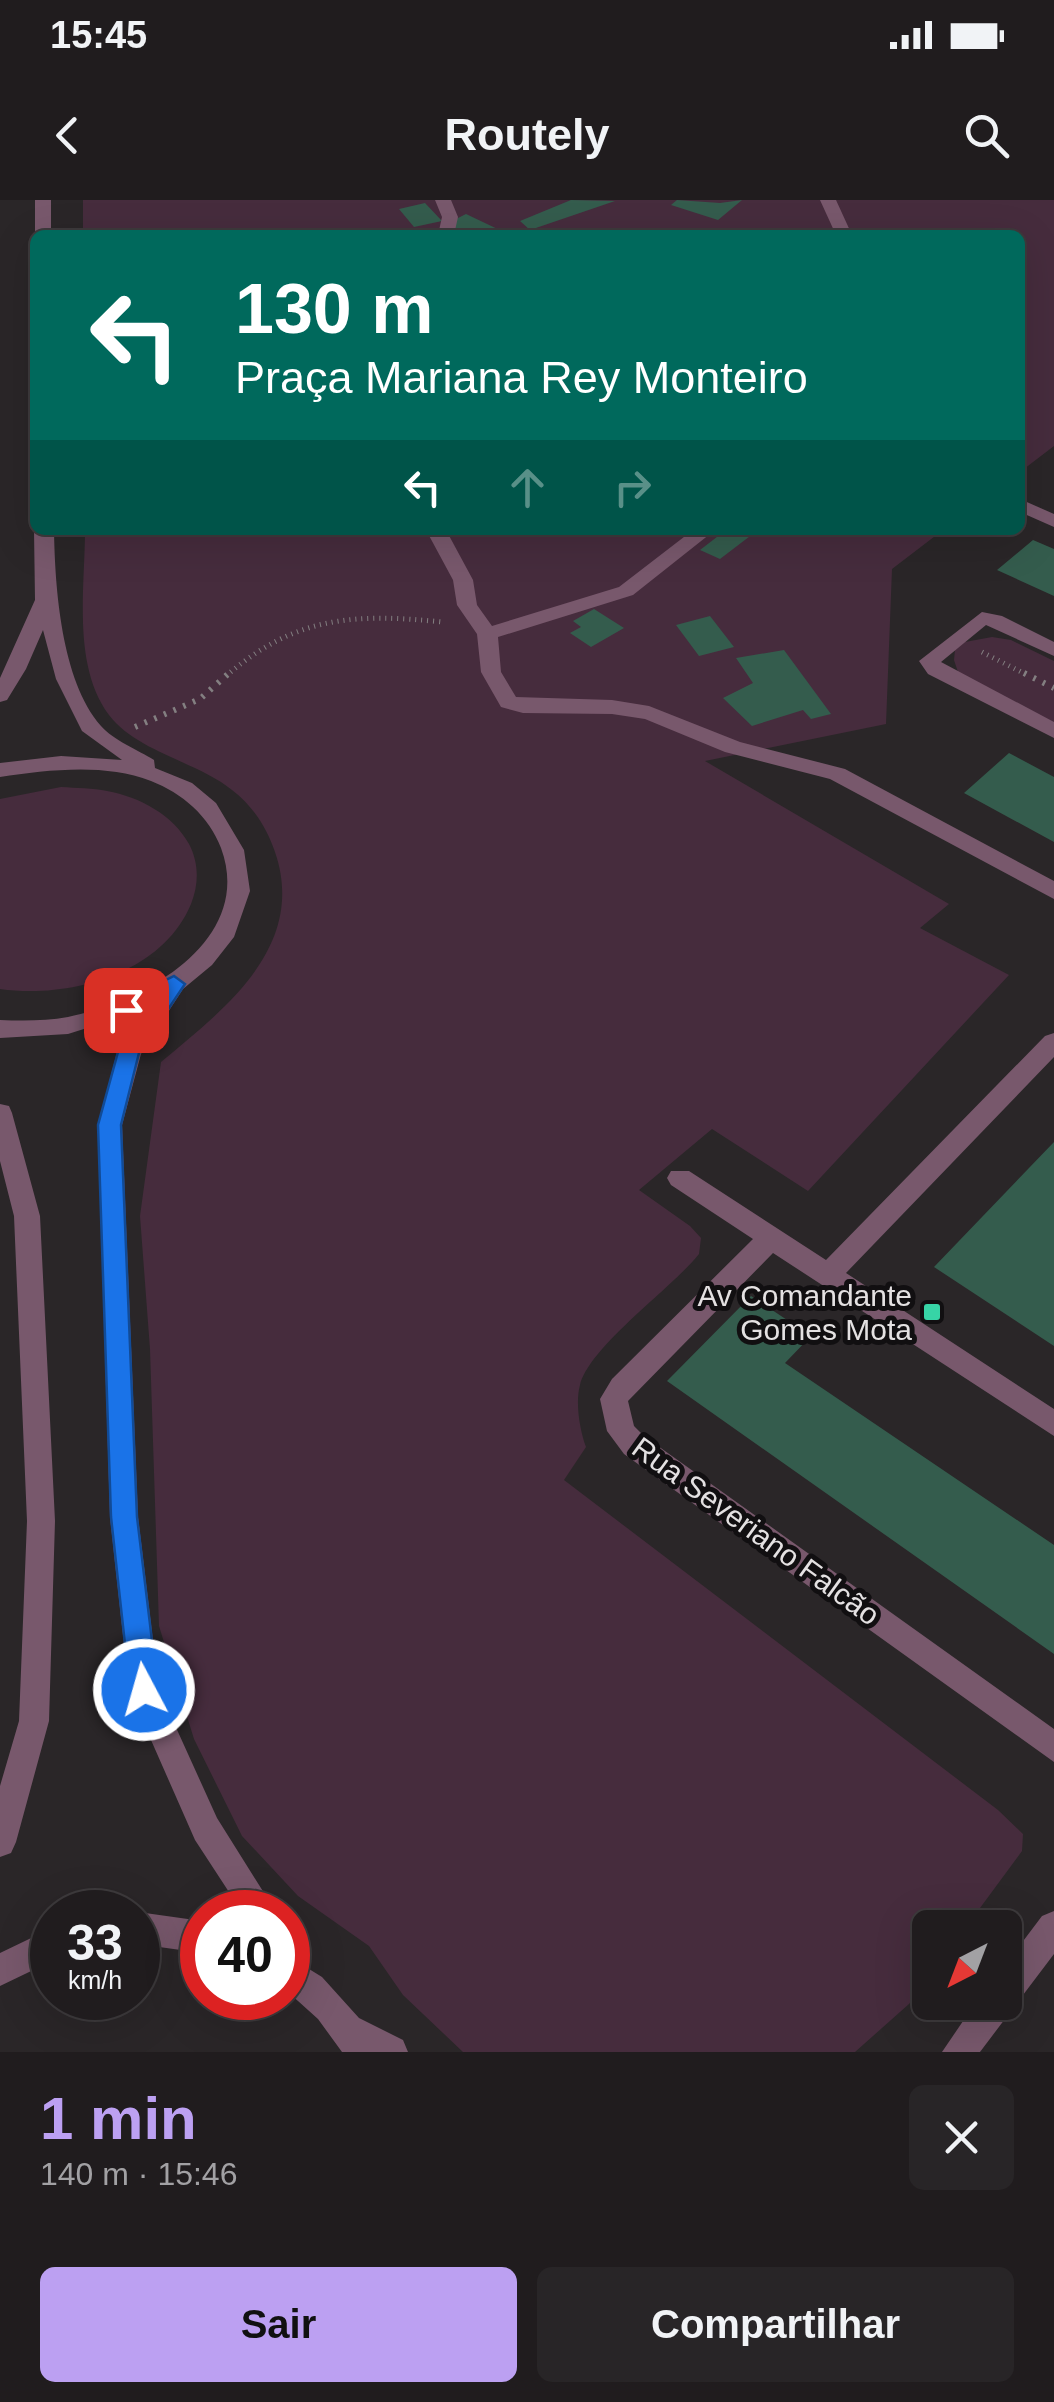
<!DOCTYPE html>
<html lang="pt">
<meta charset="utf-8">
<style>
body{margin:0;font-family:Arial,sans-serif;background:#282527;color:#f1f3f6;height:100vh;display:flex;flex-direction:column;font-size:38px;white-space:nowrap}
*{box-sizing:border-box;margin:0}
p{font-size:32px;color:#a2a1a4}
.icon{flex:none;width:55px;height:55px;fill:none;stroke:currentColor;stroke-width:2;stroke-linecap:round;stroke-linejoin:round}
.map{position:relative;height:1852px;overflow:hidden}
.drawer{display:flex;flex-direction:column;background:#201c1e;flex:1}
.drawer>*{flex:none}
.banner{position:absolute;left:30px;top:30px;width:995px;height:305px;border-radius:15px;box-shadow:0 10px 40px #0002,0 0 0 2px #3d3a3c;background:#00695c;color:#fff;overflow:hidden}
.needle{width:65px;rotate:222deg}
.controls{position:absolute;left:912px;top:1710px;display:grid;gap:20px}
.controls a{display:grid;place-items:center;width:110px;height:110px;border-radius:15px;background:#201c1e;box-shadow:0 10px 40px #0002,0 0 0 2px #3d3a3c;font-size:50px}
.speed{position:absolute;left:30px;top:1690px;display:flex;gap:20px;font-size:50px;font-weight:700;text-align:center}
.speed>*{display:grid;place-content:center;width:130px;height:130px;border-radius:50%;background:#201c1e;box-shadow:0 10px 40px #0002,0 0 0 2px #3d3a3c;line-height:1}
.speed small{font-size:25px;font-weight:400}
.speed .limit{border:15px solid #d22;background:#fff;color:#111}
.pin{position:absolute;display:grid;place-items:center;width:85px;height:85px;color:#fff;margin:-42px;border-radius:20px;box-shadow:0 5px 15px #0006}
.me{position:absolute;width:110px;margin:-55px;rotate:354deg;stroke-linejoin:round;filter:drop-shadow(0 0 8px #0008)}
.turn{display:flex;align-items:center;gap:35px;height:210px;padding:0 40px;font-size:45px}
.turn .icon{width:130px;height:130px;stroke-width:2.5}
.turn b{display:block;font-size:70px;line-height:85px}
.lanes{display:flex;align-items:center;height:95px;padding:0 40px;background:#0003;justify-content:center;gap:50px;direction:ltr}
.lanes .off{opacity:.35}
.round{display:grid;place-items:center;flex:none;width:105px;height:105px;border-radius:15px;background:#282527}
.summary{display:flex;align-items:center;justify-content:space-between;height:170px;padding:0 40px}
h1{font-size:60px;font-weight:600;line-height:75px;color:#bca0f2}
.button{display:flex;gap:20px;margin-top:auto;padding:20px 40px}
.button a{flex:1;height:115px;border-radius:15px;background:#bca0f2;color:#111;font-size:40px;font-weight:600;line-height:115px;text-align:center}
.button a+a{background:#282527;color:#f1f3f6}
.status{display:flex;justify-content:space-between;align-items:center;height:70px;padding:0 50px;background:#201c1e;direction:ltr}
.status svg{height:28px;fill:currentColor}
header{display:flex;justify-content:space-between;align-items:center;height:130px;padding:0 40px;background:#201c1e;font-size:45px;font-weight:600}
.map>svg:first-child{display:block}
</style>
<div class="status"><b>15:45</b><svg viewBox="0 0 49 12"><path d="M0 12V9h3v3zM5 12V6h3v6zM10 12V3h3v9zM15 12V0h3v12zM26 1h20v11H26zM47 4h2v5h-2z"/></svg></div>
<header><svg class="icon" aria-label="back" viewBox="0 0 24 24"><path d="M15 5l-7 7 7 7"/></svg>Routely<svg class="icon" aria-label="search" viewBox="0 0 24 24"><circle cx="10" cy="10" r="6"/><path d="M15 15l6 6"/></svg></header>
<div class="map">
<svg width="1054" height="1852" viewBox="0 0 1054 1852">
<rect width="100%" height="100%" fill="#2a2628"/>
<!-- green -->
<path fill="#462c3d" d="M 83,0 L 1054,0 L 1054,246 L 1020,272 L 1020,35 L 83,35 Z
M 85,330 L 943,330 L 892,369 L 886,524 L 705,561 L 949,704 L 920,728 L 1009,775 L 808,991 L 712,929 L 639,990 L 690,1026 L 701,1038 L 699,1054 C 671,1089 590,1146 580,1185 C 575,1203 580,1231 586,1247 L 564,1280 L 998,1610 L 1023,1634 L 1022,1651 L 966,1727 L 930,1728 L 930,1776 L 909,1804 L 855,1852 L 463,1852 L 403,1795 L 369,1746 L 298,1696 L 242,1636 L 194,1539 L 159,1426 L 150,1149 L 140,1016 L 161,862 C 226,808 307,746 275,652 C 267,628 253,606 232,590 C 198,562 137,552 109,515 C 72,465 85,389 85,330 Z
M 992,437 L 1011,440 L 1054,461 L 1054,525 L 959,475 L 954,460 L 955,450 L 965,442 Z
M 61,587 C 76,588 93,588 107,591 C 140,597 173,615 189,644 C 199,663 199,684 191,704 C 162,774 69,799 0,789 L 0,599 Z"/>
<!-- building -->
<path fill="#345c4d" d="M 571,0 L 615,1 L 530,30 L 520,21 Z
M 677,0 L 720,3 L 742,0 L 718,20 L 671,5 Z
M 425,3 L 442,21 L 414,27 L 399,9 Z
M 466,14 L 506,33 L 458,35 L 453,30 L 456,19 Z
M 726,330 L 758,330 L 720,359 L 700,350 Z
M 1033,340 L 1054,349 L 1054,396 L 997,370 Z
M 594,409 L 624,428 L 591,447 L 570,433 L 581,427 L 573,421 Z
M 710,416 L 734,447 L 699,456 L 676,425 Z
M 784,450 L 831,514 L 811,519 L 803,510 L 752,526 L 723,498 L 753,483 L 736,458 Z
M 1009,553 L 1054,577 L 1054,642 L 964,593 Z
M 1054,942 L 1054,1146 L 934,1067 Z
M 751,1096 L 811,1136 L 785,1163 L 1054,1345 L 1054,1454 L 667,1181 Z"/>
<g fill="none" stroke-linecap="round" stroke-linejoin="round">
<!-- path-far1 -->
<path stroke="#837f81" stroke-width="5" stroke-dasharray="1 5" stroke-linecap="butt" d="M 982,452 L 1029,476
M 226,476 C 295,416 355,413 442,422"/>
<!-- path -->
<path stroke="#837f81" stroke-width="6" stroke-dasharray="2.5 8" stroke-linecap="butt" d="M 1024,473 L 1054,488
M 135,527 L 200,499 L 229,473"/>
<!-- minor -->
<path fill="#78586c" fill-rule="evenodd" d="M 435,0 L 451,0 L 458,17 L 454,35 L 438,35 L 442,17 Z
M 820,0 L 836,0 L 852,35 L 836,35 Z
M 1020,299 L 1054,314 L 1054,327 L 1020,312 Z
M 426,330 L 446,330 L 473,380 L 477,405 L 492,426 L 619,387 L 693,330 L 715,330 L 633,395 L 498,437 L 501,472 L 516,497 L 612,500 L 649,506 L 740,542 L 845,569 L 1054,681 L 1054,699 L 830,579 L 725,552 L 645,519 L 612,514 L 523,513 L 501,507 L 481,472 L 477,434 L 457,405 L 453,380 Z
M 982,412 L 1002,416 L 1054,442 L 1054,456 L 986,425 L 941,462 L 1054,522 L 1054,538 L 928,474 L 919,461 Z
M 1054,833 L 1054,857 L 846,1073 L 1054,1209 L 1054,1236 L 773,1053 L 628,1201 L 634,1226 L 644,1236 L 1054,1529 L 1054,1562 L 624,1254 L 607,1231 L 600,1199 L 612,1179 L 753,1039 L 671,985 L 667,978 L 671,971 L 689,971 L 826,1060 L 1045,836 Z"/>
<!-- tertiary -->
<path fill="#78586c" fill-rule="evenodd" d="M 35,0 L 51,0 L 51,35 L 35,35 Z
M 34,330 L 54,330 C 55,387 61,480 101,526 C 113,540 138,550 154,560 L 155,568 L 192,583 L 216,603 L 244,650 L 250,691 L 234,737 L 212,765 L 183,789 L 141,854 L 122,925 L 138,1317 L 159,1490 L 217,1618 L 276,1712 L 242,1712 L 195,1640 L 129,1490 L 110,1317 L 98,925 L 117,852 L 144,810 L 68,834 L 0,838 L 0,820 C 23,821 46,821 68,817 C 145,802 255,740 221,648 C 209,616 182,593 151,581 C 104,563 48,570 0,577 L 0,563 L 61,556 L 122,560 L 82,531 L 56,479 L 43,430 L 26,469 L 7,500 L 0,502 L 0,478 L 35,400 Z
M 0,904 L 9,906 L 12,913 L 40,1016 L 55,1321 L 49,1521 L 16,1642 L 11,1653 L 0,1657 L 0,1586 L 19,1521 L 27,1321 L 14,1016 L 0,961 Z
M 1054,1711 L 1054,1754 L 980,1852 L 942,1852 L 976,1802 L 1005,1802 L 1005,1765 L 1042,1716 Z
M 136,1712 L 138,1712 L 202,1721 L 202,1753 L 138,1744 Z
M 52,1728 L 52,1761 L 0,1786 L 0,1753 Z
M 288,1756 L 322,1777 L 359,1818 L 403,1840 L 408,1852 L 342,1852 L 318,1819 L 288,1792 Z"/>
</g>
<!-- route -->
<path fill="#1a73e8" stroke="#114b97" stroke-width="2.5" d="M 174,776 L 185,784 L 139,853 L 121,925 L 137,1317 L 158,1490 L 154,1499 L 144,1503 L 134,1499 L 130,1490 L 111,1317 L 98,925 L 118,852 L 146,809 L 126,818 L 115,810 L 118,804 Z"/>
<!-- markers -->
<rect fill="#37d4a6" stroke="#110f11" stroke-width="4" x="922" y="1102" width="20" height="20" rx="5"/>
<g text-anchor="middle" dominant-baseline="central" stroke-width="10" stroke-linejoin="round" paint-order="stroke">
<!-- poi labels -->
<g font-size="30" fill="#e4e1e2" stroke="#110f11" text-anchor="end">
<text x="912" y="1095">Av Comandante<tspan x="912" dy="34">Gomes Mota</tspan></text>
</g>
<!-- street labels -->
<g font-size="30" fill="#e4e1e2" stroke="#110f11">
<text transform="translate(756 1331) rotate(36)">Rua Severiano Falcão</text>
</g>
</g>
</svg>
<div class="controls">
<a><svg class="needle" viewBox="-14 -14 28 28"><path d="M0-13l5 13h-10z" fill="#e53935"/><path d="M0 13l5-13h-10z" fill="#a2a1a4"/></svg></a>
</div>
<div class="speed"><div>33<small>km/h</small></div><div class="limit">40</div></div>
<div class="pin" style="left:126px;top:810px;background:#d93025"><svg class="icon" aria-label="arrive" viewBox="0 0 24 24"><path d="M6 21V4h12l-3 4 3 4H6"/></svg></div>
<svg class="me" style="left:144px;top:1490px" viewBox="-20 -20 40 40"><circle r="17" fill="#1a73e8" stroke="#fff" stroke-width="3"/><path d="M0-11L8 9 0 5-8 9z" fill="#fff"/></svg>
<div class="banner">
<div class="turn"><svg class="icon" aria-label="left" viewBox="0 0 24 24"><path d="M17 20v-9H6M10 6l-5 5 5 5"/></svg><div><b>130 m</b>Praça Mariana Rey Monteiro</div></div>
<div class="lanes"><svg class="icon" aria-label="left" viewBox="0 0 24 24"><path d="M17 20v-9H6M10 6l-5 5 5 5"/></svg><svg class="icon off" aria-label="ahead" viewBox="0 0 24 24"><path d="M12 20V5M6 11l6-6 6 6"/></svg><svg class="icon off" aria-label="right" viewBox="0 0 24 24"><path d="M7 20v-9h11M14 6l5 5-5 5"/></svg></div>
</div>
</div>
<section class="drawer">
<div class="summary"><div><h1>1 min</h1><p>140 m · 15:46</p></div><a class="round"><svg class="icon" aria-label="close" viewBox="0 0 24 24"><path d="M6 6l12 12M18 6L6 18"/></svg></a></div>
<div class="button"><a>Sair</a><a>Compartilhar</a></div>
</section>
